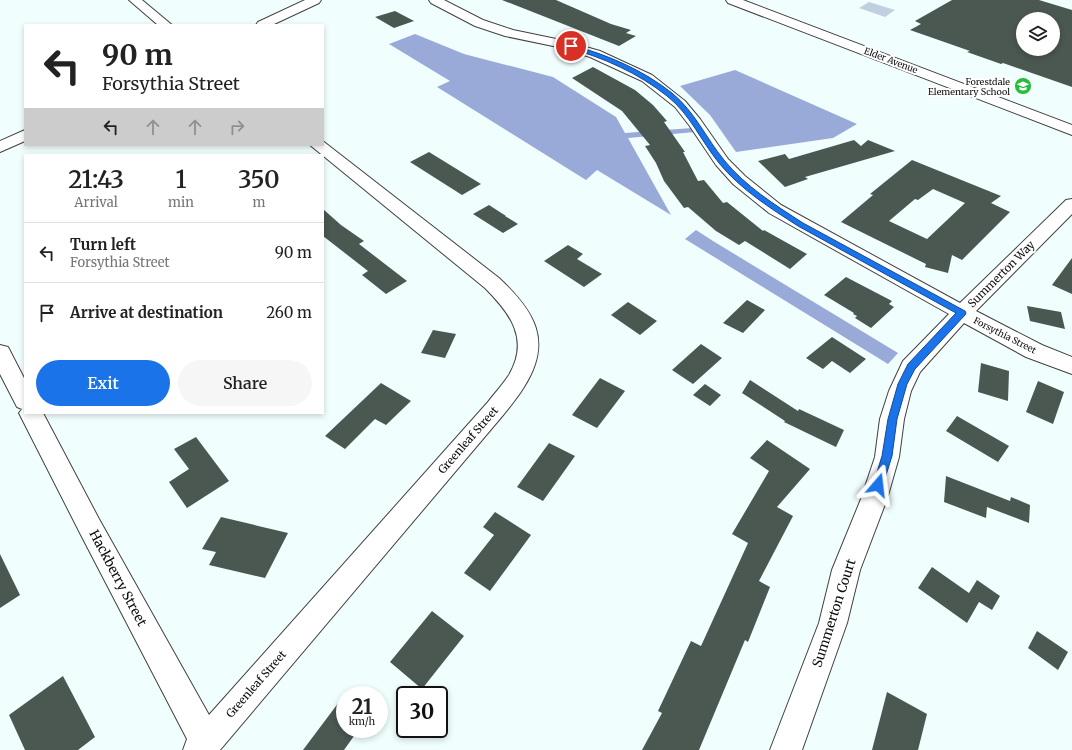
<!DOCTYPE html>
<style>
body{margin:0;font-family:Merriweather,serif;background:#f6f6f6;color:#222;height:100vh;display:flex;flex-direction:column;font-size:15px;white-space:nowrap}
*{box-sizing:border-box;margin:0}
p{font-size:13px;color:#767676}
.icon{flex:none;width:22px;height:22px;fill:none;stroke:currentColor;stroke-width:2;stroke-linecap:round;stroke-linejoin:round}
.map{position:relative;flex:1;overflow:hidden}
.details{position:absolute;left:24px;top:154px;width:300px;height:260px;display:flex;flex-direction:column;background:#fff;border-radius:0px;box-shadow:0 2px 6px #0003}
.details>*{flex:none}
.guide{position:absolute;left:24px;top:24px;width:300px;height:122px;border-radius:0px;box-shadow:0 2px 6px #0003;background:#fff;color:#222;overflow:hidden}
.fabs{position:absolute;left:1016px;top:12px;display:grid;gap:8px}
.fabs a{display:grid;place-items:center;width:44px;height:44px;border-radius:50%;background:#fff;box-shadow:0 2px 6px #0003;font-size:20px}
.speed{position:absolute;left:336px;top:686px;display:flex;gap:8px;font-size:20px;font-weight:700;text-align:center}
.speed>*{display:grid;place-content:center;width:52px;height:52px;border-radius:50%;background:#fff;box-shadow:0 2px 6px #0003;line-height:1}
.speed small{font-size:10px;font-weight:400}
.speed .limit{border:2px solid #111;border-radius:6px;background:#fff;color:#111}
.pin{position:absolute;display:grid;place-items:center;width:34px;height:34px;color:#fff;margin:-17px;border:2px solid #fff;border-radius:50%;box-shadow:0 1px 4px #0007}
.me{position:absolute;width:44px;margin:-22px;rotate:17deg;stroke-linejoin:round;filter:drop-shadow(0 0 3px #0008)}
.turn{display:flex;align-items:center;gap:14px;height:84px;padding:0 12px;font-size:18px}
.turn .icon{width:52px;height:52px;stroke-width:2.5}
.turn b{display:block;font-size:28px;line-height:34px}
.lanes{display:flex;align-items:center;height:38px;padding:0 12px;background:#0003;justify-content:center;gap:20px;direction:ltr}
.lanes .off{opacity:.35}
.eta{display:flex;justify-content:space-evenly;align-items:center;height:68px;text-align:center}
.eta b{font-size:24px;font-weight:600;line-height:28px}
.action{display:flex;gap:8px;margin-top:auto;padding:8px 12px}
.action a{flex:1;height:46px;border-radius:24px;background:#1a73e8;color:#fff;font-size:16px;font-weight:600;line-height:46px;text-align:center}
.action a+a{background:#f6f6f6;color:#222}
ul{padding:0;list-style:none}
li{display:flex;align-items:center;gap:12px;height:60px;padding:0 12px;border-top:1px solid #e0e0e0}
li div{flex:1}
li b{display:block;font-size:15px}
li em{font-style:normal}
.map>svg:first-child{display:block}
</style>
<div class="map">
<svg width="1072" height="750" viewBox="0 0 1072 750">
<rect width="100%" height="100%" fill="#f0fffe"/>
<!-- forest -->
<path fill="#99aad9" d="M 415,34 L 464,54 L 553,77 L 616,117 L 625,133 L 692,128 L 695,132 L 628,138 L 671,215 L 597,170 L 586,180 L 437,87 L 450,81 L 389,44 Z
M 735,70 L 857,124 L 833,138 L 736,152 L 710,115 L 680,86 Z
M 696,230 L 713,241 L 898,353 L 888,364 L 685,239 Z"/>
<!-- cemetery -->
<path fill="#c1d0e1" d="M 869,2 L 895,10 L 885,17 L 859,8 Z"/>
<!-- building -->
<path fill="#4b5751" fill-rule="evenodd" d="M 502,0 L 556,0 L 611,24 L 631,30 L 626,33 L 636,36 L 619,46 Z
M 952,0 L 1039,0 L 1072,10 L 1072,87 L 1003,63 L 1001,64 L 967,52 L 970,51 L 910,30 L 921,24 L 915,21 ZM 1023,19 L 1053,19 L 1053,49 L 1023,49 Z
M 395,11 L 414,21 L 394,28 L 375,17 Z
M 593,67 L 635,90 L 653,105 L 667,121 L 664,122 L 685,152 L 683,152 L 698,181 L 704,180 L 723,203 L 727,202 L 763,231 L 764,230 L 807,254 L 790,269 L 745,241 L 739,245 L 716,231 L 688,207 L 684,208 L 664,181 L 656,163 L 645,146 L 650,145 L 622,111 L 572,78 Z
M 854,140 L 861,146 L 868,140 L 895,151 L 805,177 L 808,179 L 785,187 L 758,161 L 785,154 L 789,159 Z
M 429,152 L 481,184 L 462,195 L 410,162 Z
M 912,160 L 1001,196 L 991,203 L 1010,212 L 962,260 L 952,255 L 948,273 L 925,267 L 926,264 L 841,222 L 873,195 L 870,194 ZM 933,189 L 965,203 L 927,239 L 889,221 L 915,199 L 918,200 Z
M 489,205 L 506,216 L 505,216 L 518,224 L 503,233 L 473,214 Z
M 323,209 L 341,225 L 364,241 L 359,244 L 407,281 L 386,294 L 362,275 L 368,271 L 323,236 Z
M 568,245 L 583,254 L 577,259 L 602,274 L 584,287 L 544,261 Z
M 1072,258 L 1072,294 L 1052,285 Z
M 846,277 L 892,301 L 889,304 L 894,307 L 871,328 L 855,318 L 857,316 L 853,314 L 854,313 L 824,295 Z
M 747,300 L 765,310 L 743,333 L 723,323 Z
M 628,302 L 657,321 L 640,335 L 611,315 Z
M 1027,306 L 1061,312 L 1065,329 L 1030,321 Z
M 433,330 L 456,334 L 445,358 L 421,353 Z
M 832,337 L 866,359 L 850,373 L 832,361 L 823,369 L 806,358 Z
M 701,344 L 722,358 L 693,384 L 672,370 Z
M 981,363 L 1009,371 L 1008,401 L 978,392 Z
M 600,378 L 625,391 L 597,428 L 572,415 Z
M 750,380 L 798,411 L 799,409 L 844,430 L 836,447 L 784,422 L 785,421 L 742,393 Z
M 1038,381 L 1064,392 L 1053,424 L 1026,412 Z
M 381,383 L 411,401 L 386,425 L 375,419 L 345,449 L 325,436 Z
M 705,384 L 721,395 L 710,406 L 693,395 Z
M 957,416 L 1009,446 L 998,462 L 946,431 Z
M 196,437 L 229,481 L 187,508 L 169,482 L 189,469 L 174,449 Z
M 767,440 L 810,469 L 777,507 L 793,516 L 759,581 L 770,587 L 748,642 L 745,640 L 699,750 L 642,750 L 662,713 L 658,711 L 691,641 L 701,646 L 748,543 L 732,534 L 769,471 L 750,458 Z
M 549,443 L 575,456 L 543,501 L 517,487 Z
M 946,476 L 1010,501 L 1011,497 L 1030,505 L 1029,523 L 987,507 L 986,518 L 944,502 Z
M 495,512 L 531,535 L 490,591 L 464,573 L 494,535 L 483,527 Z
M 221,517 L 288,533 L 265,578 L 209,565 L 216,552 L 202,549 Z
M 0,554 L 20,595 L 0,608 Z
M 932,567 L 969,593 L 977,580 L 1000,596 L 992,610 L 979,602 L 967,623 L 918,588 Z
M 432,611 L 464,636 L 422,689 L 390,662 Z
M 1037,631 L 1068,652 L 1058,670 L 1028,648 Z
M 63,676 L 95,737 L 78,750 L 25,750 L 9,715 Z
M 887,692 L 927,714 L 918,750 L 872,750 Z
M 345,694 L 345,729 L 359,729 L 344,750 L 303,750 Z"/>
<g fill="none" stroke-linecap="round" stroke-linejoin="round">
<!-- minor casing -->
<g stroke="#414141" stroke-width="2">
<path id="minor" d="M 129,0 L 142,0 L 172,25 L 158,25 Z
M 305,0 L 321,0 L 319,3 L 272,25 L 256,25 L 258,22 Z
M 429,0 L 444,0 L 483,20 L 513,30 L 561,40 L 600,51 L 652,75 L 685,101 L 700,119 L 728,159 L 745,176 L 781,205 L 960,303 L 1066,200 L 1072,199 L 1072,214 L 976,311 L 1042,345 L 1072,357 L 1072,374 L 1026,357 L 964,323 L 920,372 L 911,391 L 904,419 L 899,457 L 887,499 L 860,570 L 847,623 L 802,750 L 770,750 L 819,623 L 832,570 L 861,499 L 875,457 L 880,419 L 889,391 L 903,361 L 949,314 L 769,213 L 733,184 L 716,165 L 689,125 L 675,107 L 642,81 L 590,57 L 558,47 L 505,36 L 475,26 L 431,3 Z
M 726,0 L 743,0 L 1072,125 L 1072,135 L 728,3 Z
M 25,130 L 25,141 L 0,152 L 0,141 Z
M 324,142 L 499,278 C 535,312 553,341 524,387 C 518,397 511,405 504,414 L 220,750 L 183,750 L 187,739 L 81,535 L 19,413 L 22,409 L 17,407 L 0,374 L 0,345 L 8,347 L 25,380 L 25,413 L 43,413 L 99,519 L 209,715 L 488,402 C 495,393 503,384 509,375 C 530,339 510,313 485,288 L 310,145 L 323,145 Z"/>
</g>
<!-- minor -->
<use href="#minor" fill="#fff" fill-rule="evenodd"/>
</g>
<!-- route -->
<path fill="#1a73e8" stroke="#114b97" d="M 571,45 C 606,54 643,70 672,93 C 695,112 706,138 724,160 C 745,186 775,205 803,223 L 965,311 L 966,313 L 965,315 L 915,369 L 907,384 L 897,419 L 892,456 L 882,488 L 878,490 L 874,488 L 873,485 L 882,456 L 888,419 L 898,384 L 908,364 L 956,313 L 798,226 C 770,208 740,189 719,163 C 701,141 690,114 667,96 C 638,73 604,58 569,48 L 568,46 Z"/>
<!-- icons -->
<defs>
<g id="school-disc" transform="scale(0.9)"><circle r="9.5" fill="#28bc3c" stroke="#fff"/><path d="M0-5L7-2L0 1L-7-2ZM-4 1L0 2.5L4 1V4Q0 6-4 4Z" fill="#fff"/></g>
</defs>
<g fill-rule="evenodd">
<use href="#school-disc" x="1023" y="86"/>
</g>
<g text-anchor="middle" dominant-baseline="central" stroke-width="4" stroke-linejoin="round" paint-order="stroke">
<!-- far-street labels -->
<g font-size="9" fill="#0e0e0e" stroke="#fff">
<text transform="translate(891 60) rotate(21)">Elder Avenue</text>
<text transform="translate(1005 335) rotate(27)">Forsythia Street</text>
</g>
<!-- far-poi labels -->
<g font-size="9" fill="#0e0e0e" stroke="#fff" text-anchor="end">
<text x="1010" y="81">Forestdale<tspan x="1010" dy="10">Elementary School</tspan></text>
</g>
<!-- street labels -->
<g font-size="11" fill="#0e0e0e" stroke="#fff">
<text transform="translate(1001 274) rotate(-45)">Summerton Way</text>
<text transform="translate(468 440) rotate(-49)">Greenleaf Street</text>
<text transform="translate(256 684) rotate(-49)">Greenleaf Street</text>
</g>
<!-- near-street labels -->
<g font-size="13" fill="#0e0e0e" stroke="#fff">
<text transform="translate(118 578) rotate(62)">Hackberry Street</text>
<text transform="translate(834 613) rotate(-72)">Summerton Court</text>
</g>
</g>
</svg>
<div class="fabs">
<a><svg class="icon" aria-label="layers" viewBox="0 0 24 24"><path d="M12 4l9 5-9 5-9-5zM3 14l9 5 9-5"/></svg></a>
</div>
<div class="speed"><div>21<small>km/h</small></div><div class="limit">30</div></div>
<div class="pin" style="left:571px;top:46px;background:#d93025"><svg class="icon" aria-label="arrive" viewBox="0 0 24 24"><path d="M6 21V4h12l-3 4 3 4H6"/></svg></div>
<svg class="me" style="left:878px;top:485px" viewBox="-20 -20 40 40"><path d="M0-17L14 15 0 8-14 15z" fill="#1a73e8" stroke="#fff" stroke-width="4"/></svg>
<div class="guide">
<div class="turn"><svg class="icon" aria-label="left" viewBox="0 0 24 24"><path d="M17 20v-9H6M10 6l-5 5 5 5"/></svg><div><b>90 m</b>Forsythia Street</div></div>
<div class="lanes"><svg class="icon" aria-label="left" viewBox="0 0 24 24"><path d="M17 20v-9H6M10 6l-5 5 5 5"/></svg><svg class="icon off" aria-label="ahead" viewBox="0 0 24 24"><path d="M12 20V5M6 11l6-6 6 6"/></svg><svg class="icon off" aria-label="ahead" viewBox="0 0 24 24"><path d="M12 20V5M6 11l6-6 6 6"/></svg><svg class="icon off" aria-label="right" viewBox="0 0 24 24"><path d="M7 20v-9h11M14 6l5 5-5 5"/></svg></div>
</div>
<section class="details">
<div class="eta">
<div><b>21:43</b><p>Arrival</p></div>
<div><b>1</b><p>min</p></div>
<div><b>350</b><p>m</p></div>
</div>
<ul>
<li><svg class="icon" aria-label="left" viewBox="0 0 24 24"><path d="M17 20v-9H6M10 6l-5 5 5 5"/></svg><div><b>Turn left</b><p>Forsythia Street</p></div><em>90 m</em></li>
<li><svg class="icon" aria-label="arrive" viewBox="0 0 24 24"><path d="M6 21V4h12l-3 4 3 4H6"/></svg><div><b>Arrive at destination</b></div><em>260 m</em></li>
</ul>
<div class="action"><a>Exit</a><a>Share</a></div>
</section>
</div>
